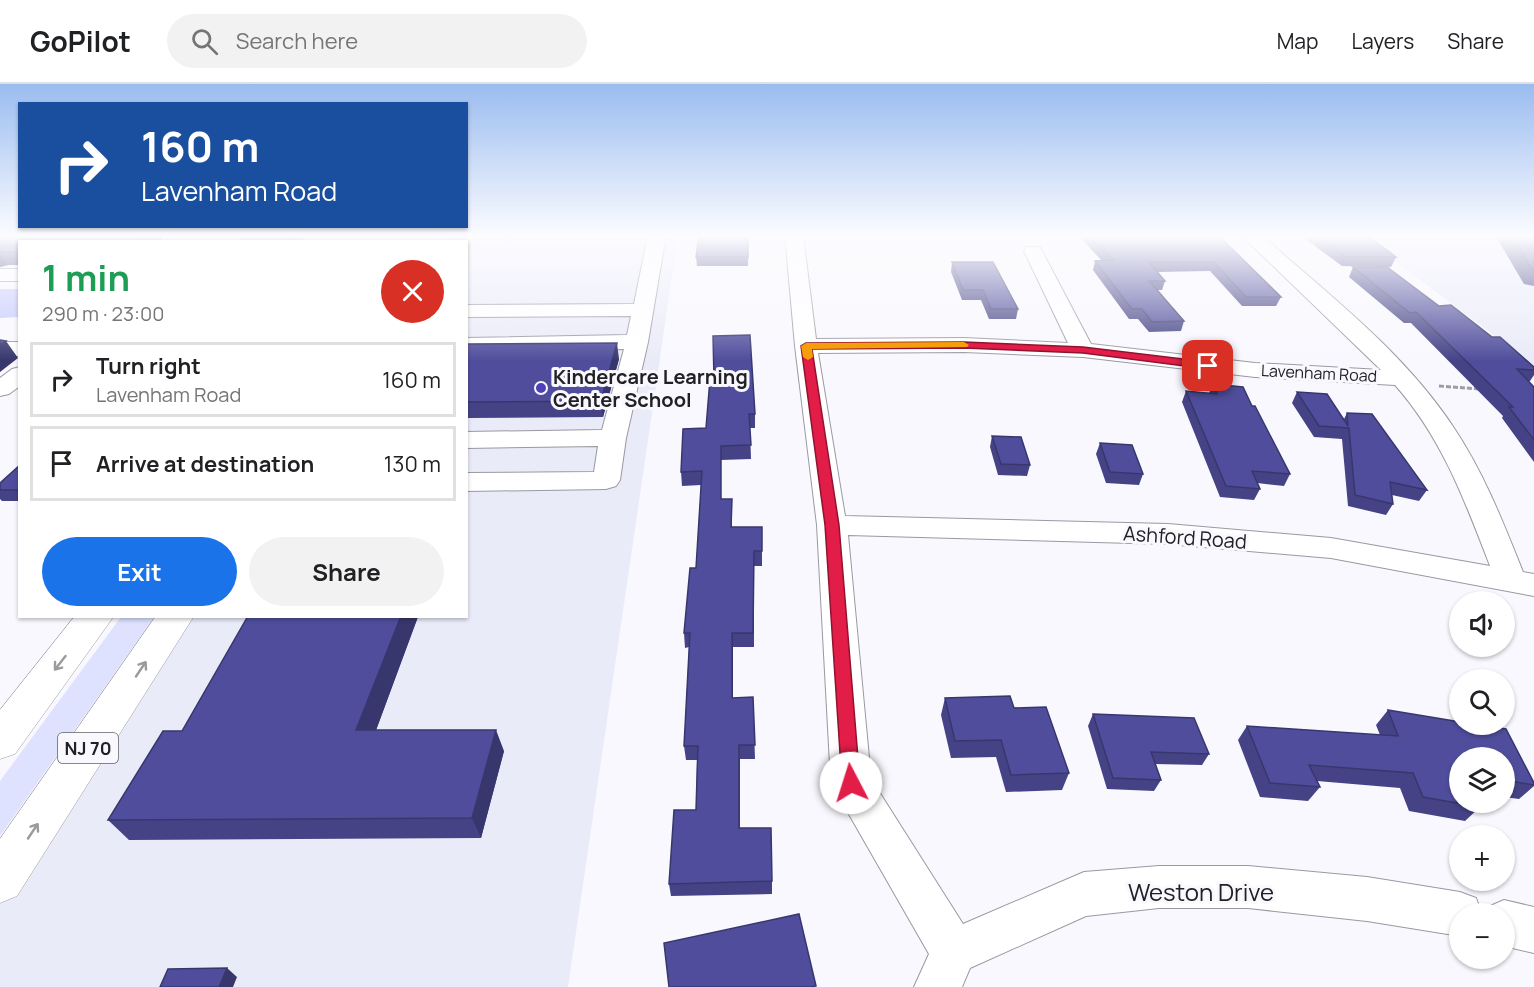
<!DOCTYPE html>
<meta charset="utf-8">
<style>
body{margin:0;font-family:Manrope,sans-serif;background:#f2f2f2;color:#202124;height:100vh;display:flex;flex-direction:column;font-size:22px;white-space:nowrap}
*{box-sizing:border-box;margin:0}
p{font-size:20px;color:#757577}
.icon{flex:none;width:33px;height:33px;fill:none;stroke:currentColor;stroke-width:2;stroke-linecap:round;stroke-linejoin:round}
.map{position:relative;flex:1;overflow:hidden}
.details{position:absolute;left:18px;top:156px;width:450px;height:378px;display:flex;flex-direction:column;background:#fff;border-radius:0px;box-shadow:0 2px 4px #0004}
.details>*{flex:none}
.hud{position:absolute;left:18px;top:18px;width:450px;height:126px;border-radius:0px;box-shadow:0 2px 4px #0004;background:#1a4fa0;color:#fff;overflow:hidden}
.buttons{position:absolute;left:1449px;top:507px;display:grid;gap:12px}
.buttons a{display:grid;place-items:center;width:66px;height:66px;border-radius:50%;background:#fff;box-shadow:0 2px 4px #0004;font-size:30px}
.pin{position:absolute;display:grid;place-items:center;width:51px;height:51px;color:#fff;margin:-26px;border-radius:12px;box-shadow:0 3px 9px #0006}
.me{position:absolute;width:66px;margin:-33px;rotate:355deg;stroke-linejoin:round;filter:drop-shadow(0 0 4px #0008)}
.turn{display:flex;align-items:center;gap:21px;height:126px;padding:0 24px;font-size:27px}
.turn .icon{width:78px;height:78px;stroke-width:2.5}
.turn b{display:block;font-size:42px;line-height:51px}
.round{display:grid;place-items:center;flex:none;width:63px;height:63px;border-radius:32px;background:#f2f2f2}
.overview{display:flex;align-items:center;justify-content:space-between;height:102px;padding:0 24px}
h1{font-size:36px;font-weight:700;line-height:45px;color:#1e9e55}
.action{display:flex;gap:12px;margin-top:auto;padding:12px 24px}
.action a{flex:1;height:69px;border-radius:36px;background:#1a73e8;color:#fff;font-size:24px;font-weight:700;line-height:69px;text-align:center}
.action a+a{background:#f2f2f2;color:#202124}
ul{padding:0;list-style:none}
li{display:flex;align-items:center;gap:18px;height:75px;margin:0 12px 9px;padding:0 12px;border:3px solid #e0e0e0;border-radius:0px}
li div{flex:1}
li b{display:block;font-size:22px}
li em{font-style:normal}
header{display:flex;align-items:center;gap:36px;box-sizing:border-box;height:84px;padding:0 30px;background:#fff;border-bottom:2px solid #e0e0e0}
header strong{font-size:28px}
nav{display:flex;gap:33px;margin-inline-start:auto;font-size:21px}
.search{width:420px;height:54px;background:#f2f2f2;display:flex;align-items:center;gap:15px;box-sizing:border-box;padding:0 21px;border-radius:33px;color:#757577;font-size:22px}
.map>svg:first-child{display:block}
</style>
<header>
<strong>GoPilot</strong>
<div class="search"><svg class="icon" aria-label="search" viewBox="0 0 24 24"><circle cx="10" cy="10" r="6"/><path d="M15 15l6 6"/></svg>Search here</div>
<nav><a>Map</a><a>Layers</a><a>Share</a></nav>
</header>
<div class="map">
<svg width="1534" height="903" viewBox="0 0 1534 903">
<rect width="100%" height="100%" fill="#f8f8fe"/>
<!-- built -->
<path fill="#eaebf8" d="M 436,151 L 678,151 L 568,903 L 0,903 L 0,796 L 176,533 L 466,532 L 466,158 L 431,157 Z
M 1360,151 L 1534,151 L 1534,281 L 1507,261 Z"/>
<!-- green -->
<path fill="#dfe2fe" d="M 121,533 L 154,533 L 0,752 L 0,697 Z"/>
<!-- water -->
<path fill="#c5c8fd" d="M 0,205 L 19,205 L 19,233 L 0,234 Z"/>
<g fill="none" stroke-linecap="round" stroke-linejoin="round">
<!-- minor casing -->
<g stroke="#9999a2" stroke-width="2">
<path id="minor" d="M 172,151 L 191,151 L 186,158 L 166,158 Z
M 648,151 L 666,151 L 648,258 L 626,354 L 620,396 L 616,402 L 606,405 L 466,407 L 466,389 L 594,388 L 598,362 L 466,364 L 466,348 L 602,346 L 624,265 L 466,268 L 466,254 L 627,251 L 631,232 L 466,233 L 466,221 L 634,220 Z
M 785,151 L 803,151 L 816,255 L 964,254 L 1068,259 L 1024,167 L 1026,163 L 1040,163 L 1042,167 L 1091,260 L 1255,279 L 1381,286 L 1241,151 L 1261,151 C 1328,210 1404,268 1454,344 C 1484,389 1503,438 1523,488 L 1534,490 L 1534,512 L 1331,474 L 1168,460 L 848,451 L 871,695 L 963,840 L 1084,788 L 1159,782 L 1248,782 L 1367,793 L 1460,808 L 1476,814 L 1482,830 L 1460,830 L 1460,852 L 1367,837 L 1248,824 L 1159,824 L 1086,832 L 970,884 L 962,903 L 914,903 L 929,870 L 831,699 L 817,441 L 795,262 ZM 964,268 L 1083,273 L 1255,293 L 1395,301 C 1442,354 1465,417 1490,482 L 1331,454 L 1168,440 L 845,432 L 818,269 Z
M 0,185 L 20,185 L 20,197 L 0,197 Z
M 0,258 L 20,258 L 20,272 L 0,272 Z
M 20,283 L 20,302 L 9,310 L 0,312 L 0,294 L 12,285 Z
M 1504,816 L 1534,823 L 1534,869 L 1504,862 L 1504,830 L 1485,830 L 1488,823 Z"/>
</g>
<!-- highway casing -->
<g stroke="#9999a2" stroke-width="1">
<path id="highway" d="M 379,151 L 399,151 L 394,158 L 374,158 Z
M 426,151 L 446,151 L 441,158 L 421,158 Z
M 75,532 L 114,532 L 15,670 L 0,675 L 0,626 Z
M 156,532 L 194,532 L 17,812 L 0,819 L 0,755 Z"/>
</g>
<!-- path -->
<path stroke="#9c9ca1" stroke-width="3" stroke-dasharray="5 2" stroke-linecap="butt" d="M 1439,302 L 1479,305"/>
<!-- minor -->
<use href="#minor" fill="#fff" fill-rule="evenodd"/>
<!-- highway -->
<use href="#highway" fill="#fff" fill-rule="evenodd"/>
</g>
<!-- wall -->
<path fill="#454386" d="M 0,151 L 20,158 L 20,181 L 8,181 L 0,183 Z
M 699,151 L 749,151 L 748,182 L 697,182 L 696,173 Z
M 1078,151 L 1218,151 L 1281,213 L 1276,222 L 1242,222 L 1210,187 L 1157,188 L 1165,197 L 1162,206 L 1158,206 L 1184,237 L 1181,247 L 1149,248 L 1138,235 L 1129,235 L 1093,186 L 1095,177 L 1102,177 Z
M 1300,151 L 1367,151 L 1396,173 L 1391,183 L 1342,182 Z
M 1495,151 L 1534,151 L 1534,202 L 1524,200 Z
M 952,178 L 1018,225 L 1016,235 L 989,235 L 981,216 L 962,216 L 951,188 Z
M 1353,183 L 1439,222 L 1492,253 L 1534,283 L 1534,291 L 1530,297 L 1528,297 L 1534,303 L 1534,378 L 1502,334 L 1503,332 L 1411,239 L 1404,239 L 1349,193 Z
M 466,260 L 619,275 L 603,333 L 466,334 Z
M 710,295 L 755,330 L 755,344 L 750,344 L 751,375 L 721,376 L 721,415 L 732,415 L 732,443 L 762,443 L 762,482 L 754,482 L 754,563 L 733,563 L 733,614 L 753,613 L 755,675 L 740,675 L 740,744 L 772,797 L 772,810 L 671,812 L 669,800 L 696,726 L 697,676 L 686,676 L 684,662 L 689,563 L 685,564 L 684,549 L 696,484 L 701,401 L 682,402 L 681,388 L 706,344 Z
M 1213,300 L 1252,322 L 1290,390 L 1284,402 L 1257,399 L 1260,405 L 1254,416 L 1220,413 L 1182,318 L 1186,307 L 1209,309 Z
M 1297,308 L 1344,335 L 1347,329 L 1427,406 L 1419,417 L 1392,411 L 1393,420 L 1386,431 L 1348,422 L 1342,355 L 1314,353 L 1292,319 Z
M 992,352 L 1030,381 L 1027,392 L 998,391 L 990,363 Z
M 1100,359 L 1143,390 L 1139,401 L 1106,399 L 1096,370 Z
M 20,381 L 20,417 L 2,417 L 0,415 L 0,399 Z
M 248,532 L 418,532 L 376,646 L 504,667 L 481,754 L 129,756 L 108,736 L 182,647 Z
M 945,614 L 1014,624 L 1069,689 L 1062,706 L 1006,708 L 996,673 L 951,674 L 941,631 Z
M 1388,626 L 1460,638 L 1460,640 L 1476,640 L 1506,645 L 1534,699 L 1534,702 L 1519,715 L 1504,713 L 1504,674 L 1460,674 L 1460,718 L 1478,718 L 1480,723 L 1465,737 L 1409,727 L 1400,704 L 1317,697 L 1320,703 L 1308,717 L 1260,713 L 1238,656 L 1247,642 L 1380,651 L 1376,641 Z
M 1093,630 L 1209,670 L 1202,681 L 1155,680 L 1161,696 L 1154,707 L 1107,705 L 1088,642 Z"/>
<!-- shaded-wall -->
<path fill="#38376d" d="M 143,151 L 166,151 L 158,158 L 134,158 Z
M 291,151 L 307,151 L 301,157 L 289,158 L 288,154 Z
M 0,169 L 8,181 L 0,183 Z
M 6,257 L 18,274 L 0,288 L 0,261 Z
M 617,259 L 619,275 L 603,333 L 601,317 Z
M 401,532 L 418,533 L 368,668 L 356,646 Z
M 732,549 L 733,563 L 733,628 L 732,614 Z
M 496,646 L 504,667 L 481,754 L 472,734 Z
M 227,884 L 237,893 L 233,903 L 219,903 Z"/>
<!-- building -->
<path fill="#504e9c" stroke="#38376d" stroke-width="1.5" d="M 0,151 L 143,151 L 134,158 L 20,158 L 20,168 L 0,168 Z
M 247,151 L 291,151 L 288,154 L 299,154 L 295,158 L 239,158 Z
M 699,151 L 748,151 L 748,173 L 696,173 Z
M 1089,151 L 1218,151 L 1281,213 L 1246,213 L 1214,178 L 1149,178 L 1165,197 L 1149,197 L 1184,237 L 1152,238 L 1142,225 L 1132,225 L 1095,177 L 1114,176 Z
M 1316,151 L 1367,151 L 1396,173 L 1346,173 Z
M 1511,151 L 1534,151 L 1534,186 L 1533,186 Z
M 952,178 L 993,178 L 1018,225 L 991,225 L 983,206 L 963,206 Z
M 1353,183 L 1387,183 L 1439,222 L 1451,221 L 1492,253 L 1500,253 L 1534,283 L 1534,286 L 1517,285 L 1534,303 L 1534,356 L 1509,323 L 1513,323 L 1416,228 L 1410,229 Z
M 750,251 L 755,330 L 749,330 L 751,361 L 721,362 L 721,415 L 732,415 L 731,443 L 762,443 L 762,467 L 754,467 L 753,549 L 732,549 L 732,614 L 753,613 L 755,661 L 739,661 L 739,744 L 771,744 L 772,797 L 669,800 L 674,726 L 696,726 L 698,662 L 684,662 L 690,549 L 684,549 L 690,484 L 696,484 L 702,387 L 681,388 L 683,345 L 706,344 L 710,295 L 714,295 L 713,252 Z
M 0,256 L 6,257 L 0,261 Z
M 617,259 L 601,317 L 466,318 L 466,260 Z
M 1213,300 L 1243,303 L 1252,322 L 1255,322 L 1290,390 L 1252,387 L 1260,405 L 1226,402 L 1186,307 L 1217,310 Z
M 1297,308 L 1327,310 L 1348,342 L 1347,329 L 1372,330 L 1427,406 L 1390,398 L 1393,420 L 1355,411 L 1349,344 L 1319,342 Z
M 992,352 L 1021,353 L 1030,381 L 1001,380 Z
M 1100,359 L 1132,361 L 1143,390 L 1110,388 Z
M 20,381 L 20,406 L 0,406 L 0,399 Z
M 248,532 L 401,532 L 356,646 L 496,646 L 472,734 L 108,736 L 163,647 L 182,647 Z
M 1010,612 L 1014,624 L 1046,623 L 1069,689 L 1011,691 L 1001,656 L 955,657 L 945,614 Z
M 1388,626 L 1460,638 L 1460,640 L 1476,640 L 1506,645 L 1534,699 L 1534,701 L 1504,696 L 1504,674 L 1460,674 L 1460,718 L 1478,718 L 1480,723 L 1423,713 L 1413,689 L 1309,681 L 1320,703 L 1270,699 L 1247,642 L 1398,652 Z
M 1093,630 L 1194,634 L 1209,670 L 1151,668 L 1161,696 L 1113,694 Z
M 799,830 L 816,902 L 810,903 L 669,903 L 664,859 Z
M 227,884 L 219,903 L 160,903 L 168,885 Z"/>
<!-- one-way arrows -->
<defs><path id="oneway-shaft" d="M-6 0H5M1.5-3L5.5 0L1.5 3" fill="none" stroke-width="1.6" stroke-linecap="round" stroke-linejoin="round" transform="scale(1.5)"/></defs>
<g stroke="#9b9b9d">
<use href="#oneway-shaft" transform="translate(60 579) rotate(128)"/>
<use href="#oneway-shaft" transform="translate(141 585) rotate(-56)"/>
<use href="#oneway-shaft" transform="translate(33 747) rotate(-56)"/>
</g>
<!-- sky -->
<linearGradient id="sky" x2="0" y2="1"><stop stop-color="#9abcf0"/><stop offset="0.55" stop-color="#fcfcff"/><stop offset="1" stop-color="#fcfcff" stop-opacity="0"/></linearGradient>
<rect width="1534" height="277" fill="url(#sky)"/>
<!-- route -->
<path fill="#e11d48" stroke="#92132f" stroke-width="1.5" d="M 964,258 L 1083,263 L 1208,278 L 1213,282 L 1208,285 L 1083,269 L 964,264 L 812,265 L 839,441 L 860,699 L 857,705 L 851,707 L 844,705 L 842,699 L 825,441 L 801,262 L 806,259 Z"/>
<!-- slow -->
<path fill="#f59e0b" d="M 964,258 L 969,261 L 967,263 L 812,265 L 813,273 L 808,276 L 803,273 L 801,262 L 806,259 Z"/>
<!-- markers -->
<circle fill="#4e40b7" stroke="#f8f8fe" stroke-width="2" cx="541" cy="304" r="6"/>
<g text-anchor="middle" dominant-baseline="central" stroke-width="6" stroke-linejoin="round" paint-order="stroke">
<!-- far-street labels -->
<g font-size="16" fill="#212125" stroke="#f8f8fe">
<text transform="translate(1319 289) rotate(3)">Lavenham Road</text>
</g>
<!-- shield labels -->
<rect fill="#f8f8fe" stroke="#626266" stroke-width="1.5" x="58" y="649" width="60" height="30" rx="4.5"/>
<g font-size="18" font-weight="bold" fill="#212125">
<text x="88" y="664">NJ 70</text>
</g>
<!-- poi labels -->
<g font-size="20" font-weight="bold" fill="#212125" stroke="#f8f8fe" text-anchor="start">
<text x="553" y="292">Kindercare Learning<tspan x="553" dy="23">Center School</tspan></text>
</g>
<!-- street labels -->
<g font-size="20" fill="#212125" stroke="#f8f8fe">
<text transform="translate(1185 453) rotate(4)">Ashford Road</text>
</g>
<!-- near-street labels -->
<g font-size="24" fill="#212125" stroke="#f8f8fe">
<text x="1201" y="807">Weston Drive</text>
</g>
</g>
</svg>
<div class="buttons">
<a><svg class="icon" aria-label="sound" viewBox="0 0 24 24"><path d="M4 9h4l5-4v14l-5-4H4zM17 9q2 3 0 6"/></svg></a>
<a><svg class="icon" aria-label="search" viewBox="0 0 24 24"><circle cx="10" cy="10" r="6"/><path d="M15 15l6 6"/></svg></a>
<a><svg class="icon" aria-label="layers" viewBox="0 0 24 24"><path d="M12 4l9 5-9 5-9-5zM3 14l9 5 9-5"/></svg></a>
<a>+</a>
<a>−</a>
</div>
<div class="pin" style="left:1208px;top:282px;background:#d93025"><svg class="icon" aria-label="arrive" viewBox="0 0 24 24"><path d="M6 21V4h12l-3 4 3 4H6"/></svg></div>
<svg class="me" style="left:851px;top:699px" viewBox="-20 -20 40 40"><circle r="19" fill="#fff"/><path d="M0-13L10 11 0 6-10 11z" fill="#e11d48"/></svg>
<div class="hud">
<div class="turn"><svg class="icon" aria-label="right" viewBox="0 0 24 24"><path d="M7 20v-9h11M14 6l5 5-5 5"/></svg><div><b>160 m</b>Lavenham Road</div></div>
</div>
<section class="details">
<div class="overview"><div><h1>1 min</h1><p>290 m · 23:00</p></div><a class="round" style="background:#d93025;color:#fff"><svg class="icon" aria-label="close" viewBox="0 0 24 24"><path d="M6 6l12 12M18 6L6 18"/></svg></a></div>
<ul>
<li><svg class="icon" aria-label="right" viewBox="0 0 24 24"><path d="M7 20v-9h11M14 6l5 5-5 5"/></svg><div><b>Turn right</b><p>Lavenham Road</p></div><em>160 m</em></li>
<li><svg class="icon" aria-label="arrive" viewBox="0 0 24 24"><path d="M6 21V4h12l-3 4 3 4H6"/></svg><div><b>Arrive at destination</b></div><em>130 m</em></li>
</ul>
<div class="action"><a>Exit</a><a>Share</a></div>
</section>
</div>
